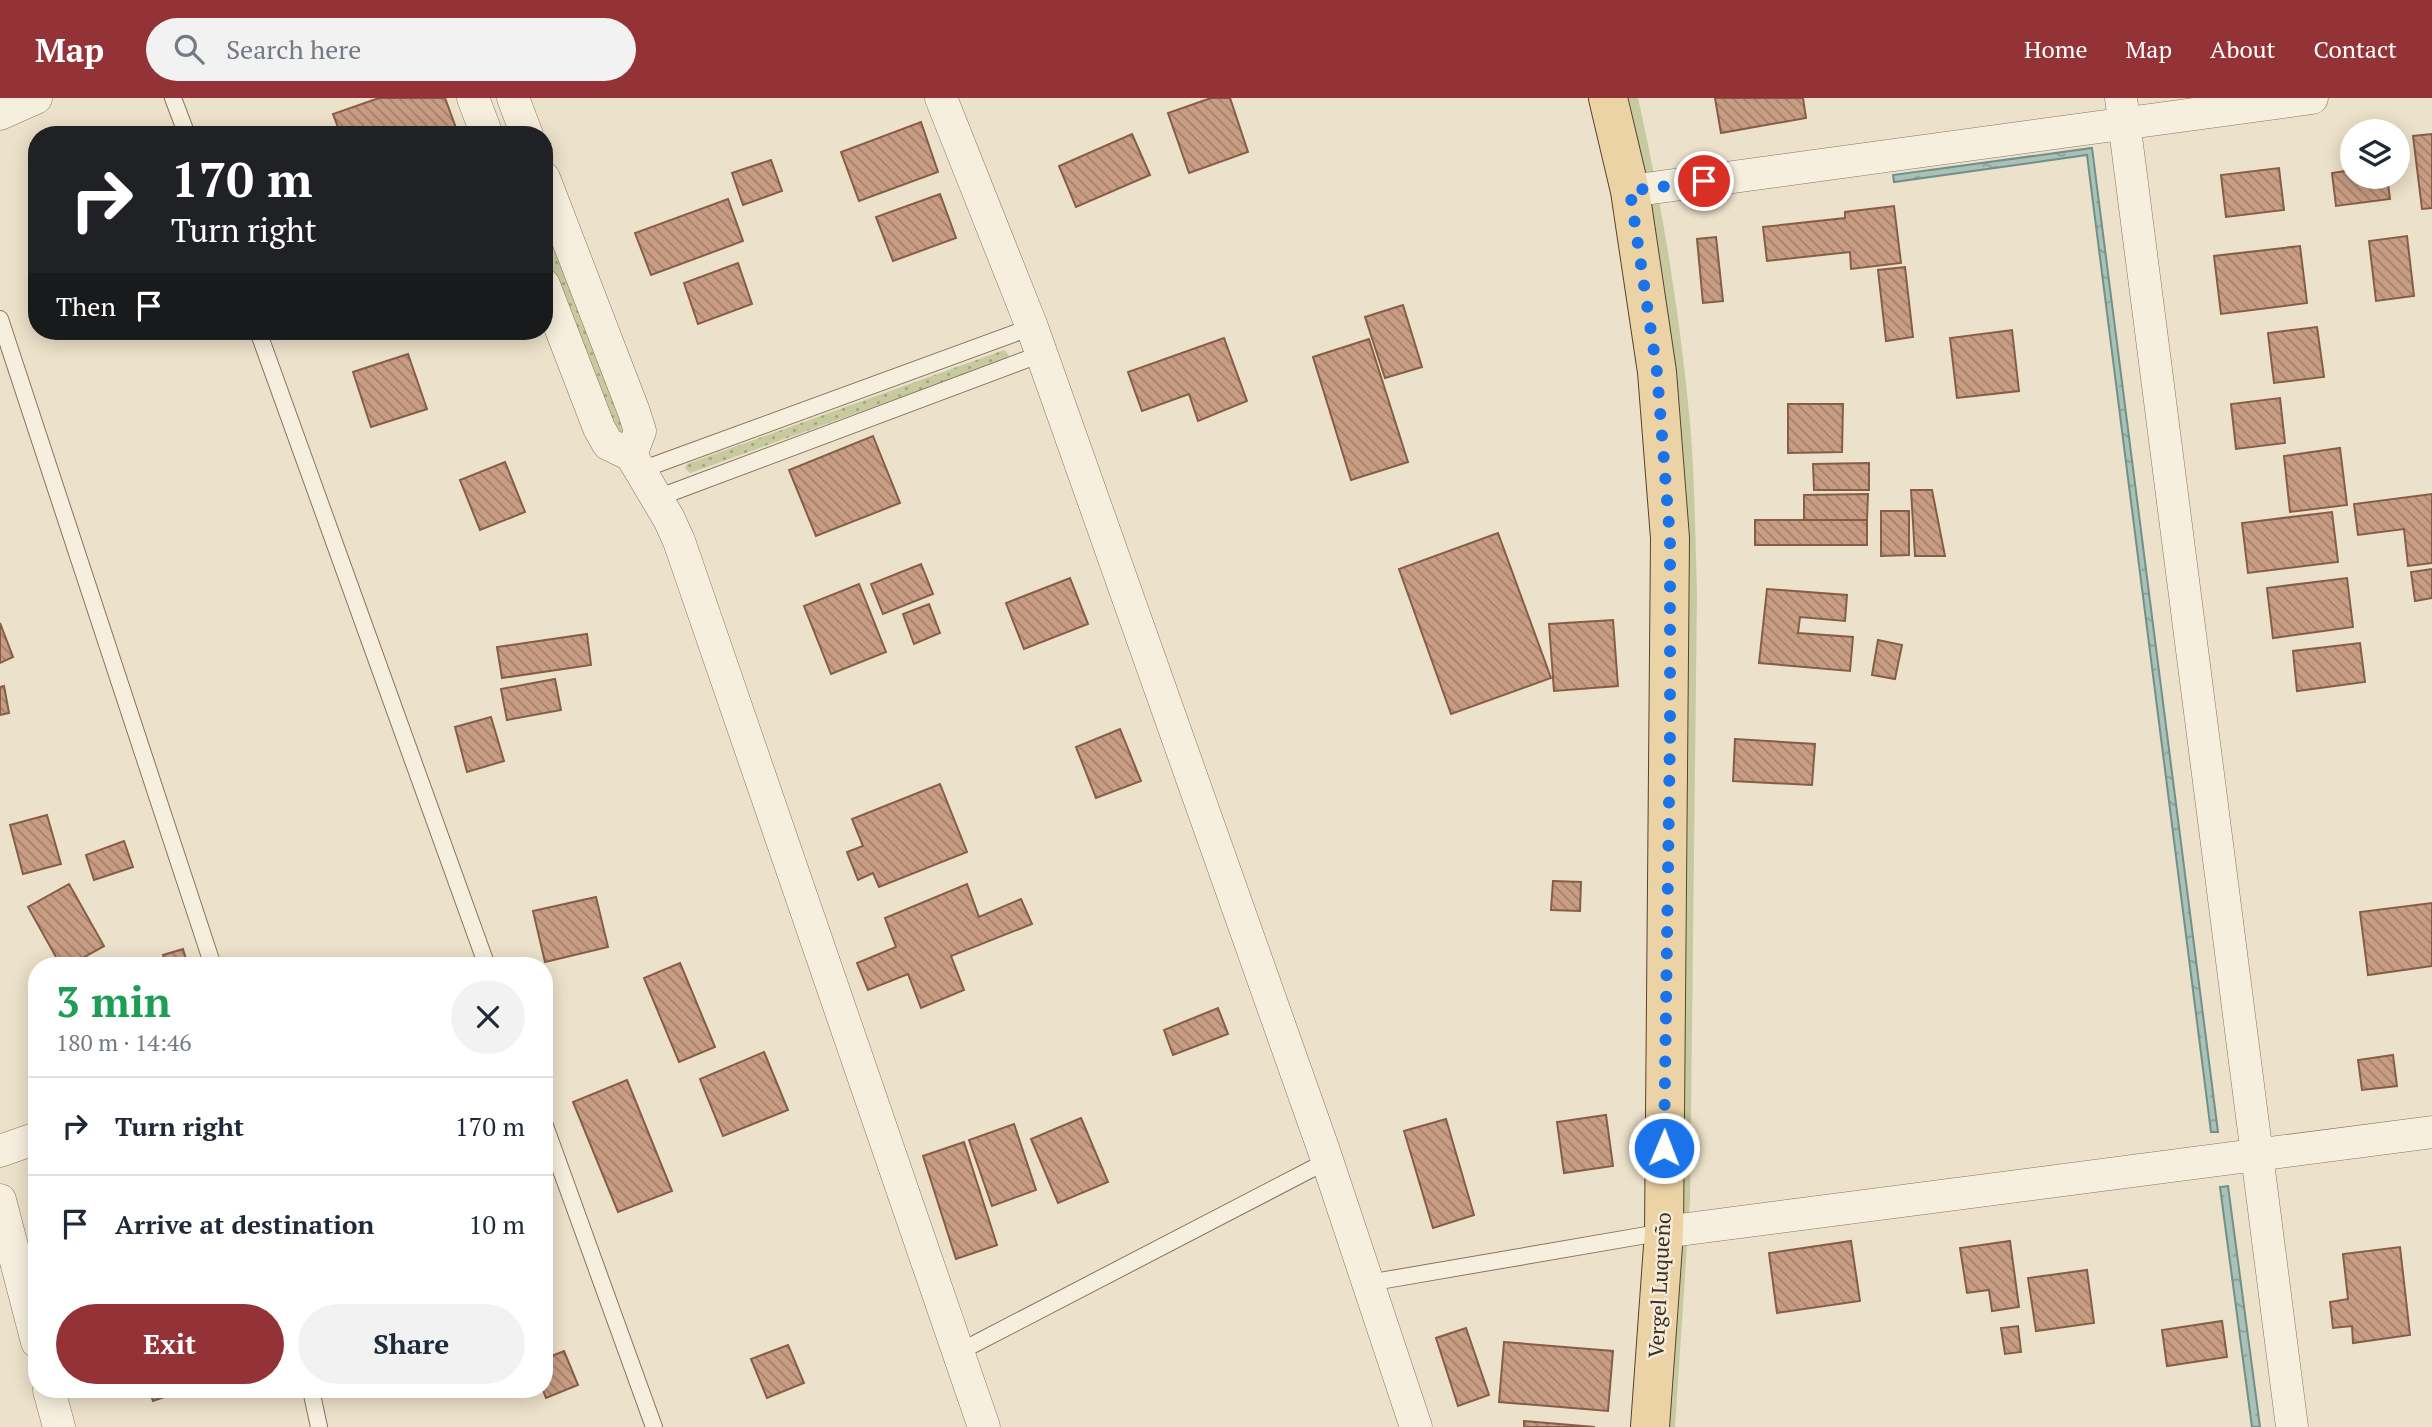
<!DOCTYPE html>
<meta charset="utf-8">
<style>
body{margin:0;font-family:"PT Serif",serif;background:#f2f2f3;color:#1f2937;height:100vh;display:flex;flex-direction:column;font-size:26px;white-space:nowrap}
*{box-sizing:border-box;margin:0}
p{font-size:23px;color:#747a83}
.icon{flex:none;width:38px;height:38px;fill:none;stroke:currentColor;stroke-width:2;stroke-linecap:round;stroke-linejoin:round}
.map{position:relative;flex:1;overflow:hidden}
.panel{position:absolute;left:28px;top:859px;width:525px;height:441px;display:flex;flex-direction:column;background:#fff;border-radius:28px;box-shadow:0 4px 18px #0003}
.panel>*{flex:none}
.banner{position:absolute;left:28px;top:28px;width:525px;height:214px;border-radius:28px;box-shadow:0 4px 18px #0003;background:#202124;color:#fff;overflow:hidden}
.tools{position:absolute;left:2340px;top:21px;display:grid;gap:14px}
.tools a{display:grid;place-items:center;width:70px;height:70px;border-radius:50%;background:#fff;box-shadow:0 4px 18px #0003;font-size:35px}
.pin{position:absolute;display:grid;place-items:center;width:60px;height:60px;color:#fff;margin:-30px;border:4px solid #fff;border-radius:50%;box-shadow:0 2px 7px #0007}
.me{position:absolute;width:77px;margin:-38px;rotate:1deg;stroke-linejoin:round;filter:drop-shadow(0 0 5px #0008)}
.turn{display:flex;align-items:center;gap:24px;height:147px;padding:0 28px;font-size:32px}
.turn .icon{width:91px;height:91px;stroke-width:2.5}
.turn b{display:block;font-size:49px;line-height:60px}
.then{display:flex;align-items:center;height:66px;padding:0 28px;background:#0003;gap:14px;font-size:26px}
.round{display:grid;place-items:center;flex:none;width:74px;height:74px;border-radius:37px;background:#f2f2f3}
.overview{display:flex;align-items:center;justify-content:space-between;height:119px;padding:0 28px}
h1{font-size:42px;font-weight:700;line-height:52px;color:#1e9e55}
.action{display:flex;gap:14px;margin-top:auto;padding:14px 28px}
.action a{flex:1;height:80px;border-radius:42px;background:#943337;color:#fff;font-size:28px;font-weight:700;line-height:80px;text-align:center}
.action a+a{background:#f2f2f3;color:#1f2937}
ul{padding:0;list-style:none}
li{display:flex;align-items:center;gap:21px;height:98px;padding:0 28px;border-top:2px solid #e0e1e3}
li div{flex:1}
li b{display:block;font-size:26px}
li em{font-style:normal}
header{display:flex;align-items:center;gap:42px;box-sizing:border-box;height:98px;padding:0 35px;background:#943337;color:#fff}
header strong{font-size:33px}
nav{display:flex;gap:38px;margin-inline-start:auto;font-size:24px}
.search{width:490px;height:63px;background:#f2f2f3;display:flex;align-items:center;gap:18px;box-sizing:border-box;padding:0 24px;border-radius:38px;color:#747a83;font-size:26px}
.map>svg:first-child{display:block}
</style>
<header>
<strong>Map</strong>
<div class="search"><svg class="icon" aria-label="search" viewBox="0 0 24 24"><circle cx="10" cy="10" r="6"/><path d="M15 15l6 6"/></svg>Search here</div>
<nav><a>Home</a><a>Map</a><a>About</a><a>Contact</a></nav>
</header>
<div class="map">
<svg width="2432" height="1329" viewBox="0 0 2432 1329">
<defs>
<pattern id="grass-dots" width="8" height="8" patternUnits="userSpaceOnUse" patternTransform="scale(1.75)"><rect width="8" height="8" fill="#c7ca9e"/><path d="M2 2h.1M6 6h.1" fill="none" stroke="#a3a480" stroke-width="1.8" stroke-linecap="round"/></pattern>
<pattern id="water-ripples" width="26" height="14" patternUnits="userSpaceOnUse" patternTransform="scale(1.75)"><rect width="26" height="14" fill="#aac1ba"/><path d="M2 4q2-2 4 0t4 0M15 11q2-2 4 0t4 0" fill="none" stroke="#8b9d97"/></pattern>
<pattern id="building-back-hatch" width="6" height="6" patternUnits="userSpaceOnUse" patternTransform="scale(1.75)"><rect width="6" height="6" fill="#c89d83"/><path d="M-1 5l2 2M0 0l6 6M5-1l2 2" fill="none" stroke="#a3806b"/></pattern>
</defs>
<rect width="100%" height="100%" fill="#ece1ca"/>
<!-- grass -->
<path fill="url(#grass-dots)" d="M 544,116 L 625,329 L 623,336 L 613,334 L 544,154 Z
M 1004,252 L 1009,257 L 1007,261 L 690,375 L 685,370 L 687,366 Z"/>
<!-- garden -->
<path fill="#c7ca9e" d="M 1629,0 L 1638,0 C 1662,107 1680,216 1690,325 C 1695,382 1695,438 1697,495 L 1690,1102 L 1675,1329 L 1666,1329 L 1686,401 C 1678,266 1658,133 1629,0 Z"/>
<!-- water -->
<path fill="url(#water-ripples)" stroke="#719087" stroke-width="2" d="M 2092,50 L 2218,1034 L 2211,1034 L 2087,57 L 1894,84 L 1893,77 Z
M 2228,1088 L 2260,1329 L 2252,1329 L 2220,1089 Z"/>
<!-- building -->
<path fill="url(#building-back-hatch)" stroke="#865d47" stroke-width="2" d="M 379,0 L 445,0 L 456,30 L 437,37 L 341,37 L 333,16 Z
M 1211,0 L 1230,0 L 1248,54 L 1189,75 L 1168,15 Z
M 1715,0 L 1803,0 L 1806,20 L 1721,35 Z
M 921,24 L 938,74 L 859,103 L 841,54 Z
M 1132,36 L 1150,77 L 1076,109 L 1059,68 Z
M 2432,36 L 2432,110 L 2422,111 L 2413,38 Z
M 771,62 L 782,93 L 743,107 L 732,75 Z
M 2279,70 L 2284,112 L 2226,119 L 2221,77 Z
M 2352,72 L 2352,79 L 2387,79 L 2390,101 L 2336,108 L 2332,75 Z
M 940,96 L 956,140 L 893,163 L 876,119 Z
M 728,101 L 743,143 L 651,177 L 635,135 Z
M 1894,108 L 1901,165 L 1851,171 L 1850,154 L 1767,163 L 1763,129 L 1845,120 L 1845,114 Z
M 2407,138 L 2414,198 L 2376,203 L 2369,143 Z
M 1716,139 L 1723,203 L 1703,205 L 1697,141 Z
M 2300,148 L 2307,205 L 2221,216 L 2214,158 Z
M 738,165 L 752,206 L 698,226 L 684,185 Z
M 1905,169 L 1913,239 L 1886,243 L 1878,172 Z
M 1403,207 L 1422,269 L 1385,280 L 1365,219 Z
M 2317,229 L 2324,279 L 2274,285 L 2268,235 Z
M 2012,232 L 2019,293 L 1957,300 L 1950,240 Z
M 1224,240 L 1247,303 L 1198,323 L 1189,296 L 1142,313 L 1128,274 Z
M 1369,241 L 1408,364 L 1351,382 L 1313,259 Z
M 408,256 L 427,311 L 371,329 L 353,274 Z
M 2280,300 L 2285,345 L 2236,351 L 2231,306 Z
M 1788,306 L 1843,306 L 1842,354 L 1788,355 Z
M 873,338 L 900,405 L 816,438 L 789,372 Z
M 2340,350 L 2347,407 L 2290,414 L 2284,358 Z
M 505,364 L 525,414 L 480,432 L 460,382 Z
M 1869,365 L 1869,392 L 1814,392 L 1813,366 Z
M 1911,392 L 1932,392 L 1945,458 L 1915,458 Z
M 1868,396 L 1867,422 L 1804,422 L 1804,397 Z
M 2432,396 L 2432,465 L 2408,468 L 2404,431 L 2358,437 L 2354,406 Z
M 1881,413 L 1909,413 L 1909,457 L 1881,458 Z
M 2332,414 L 2338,464 L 2248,475 L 2242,425 Z
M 1755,422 L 1867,422 L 1867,447 L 1755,447 Z
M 1498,435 L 1551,580 L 1451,616 L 1399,471 Z
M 921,466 L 933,496 L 883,516 L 871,486 Z
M 2432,471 L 2432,500 L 2415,503 L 2411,474 Z
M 1070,480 L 1088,526 L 1024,551 L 1006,505 Z
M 2347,480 L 2353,529 L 2273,540 L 2267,490 Z
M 859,486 L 886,554 L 831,576 L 804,508 Z
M 1767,491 L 1847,497 L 1845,523 L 1800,519 L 1798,535 L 1853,539 L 1850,573 L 1759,565 Z
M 929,506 L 940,535 L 914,546 L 903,516 Z
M 1613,522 L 1618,588 L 1554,593 L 1549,526 Z
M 0,525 L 13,559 L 0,565 Z
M 587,536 L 591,567 L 502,580 L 497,549 Z
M 1878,542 L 1902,547 L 1895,581 L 1872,577 Z
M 2360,545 L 2365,584 L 2297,593 L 2293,553 Z
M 555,581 L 561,612 L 507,622 L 501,591 Z
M 4,588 L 9,615 L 0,617 L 0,589 Z
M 491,619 L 504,663 L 467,674 L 455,629 Z
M 1120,631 L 1141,683 L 1096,700 L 1076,649 Z
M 1735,641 L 1815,646 L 1812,687 L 1733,683 Z
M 940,686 L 967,754 L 879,789 L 873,775 L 858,782 L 847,754 L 863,748 L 852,721 Z
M 47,717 L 61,766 L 23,776 L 10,727 Z
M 124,743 L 133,769 L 94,782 L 86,757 Z
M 1553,783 L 1581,784 L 1580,813 L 1551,812 Z
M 69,786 L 104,848 L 68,868 L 61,868 L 28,809 Z
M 967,786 L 979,819 L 1021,801 L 1032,826 L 951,858 L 964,892 L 921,910 L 908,876 L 868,892 L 857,865 L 896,849 L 885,820 Z
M 596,799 L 608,849 L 545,864 L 533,813 Z
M 2432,805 L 2432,868 L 2368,877 L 2360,814 Z
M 183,851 L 188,868 L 166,868 L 163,857 Z
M 680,865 L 715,949 L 679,964 L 644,880 Z
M 1218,910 L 1228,936 L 1173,957 L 1164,932 Z
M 764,954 L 788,1012 L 723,1038 L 700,981 Z
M 2393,957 L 2397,988 L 2362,992 L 2358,962 Z
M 627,982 L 672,1093 L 618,1114 L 573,1004 Z
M 1606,1017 L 1613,1068 L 1564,1075 L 1557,1024 Z
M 1081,1020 L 1108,1084 L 1058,1105 L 1031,1041 Z
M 1446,1021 L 1474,1117 L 1433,1130 L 1404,1033 Z
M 1014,1026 L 1036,1092 L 992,1108 L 969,1042 Z
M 964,1044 L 997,1147 L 956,1161 L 923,1058 Z
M 1851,1143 L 1860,1203 L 1777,1215 L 1769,1155 Z
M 2010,1143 L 2019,1209 L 1992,1213 L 1989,1192 L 1967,1195 L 1960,1150 Z
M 2400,1149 L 2410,1237 L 2353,1245 L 2352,1228 L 2333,1230 L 2330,1204 L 2348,1201 L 2343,1156 Z
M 2087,1172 L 2094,1225 L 2036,1233 L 2028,1180 Z
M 2222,1223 L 2227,1259 L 2167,1268 L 2162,1232 Z
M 2018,1228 L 2021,1254 L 2005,1256 L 2001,1230 Z
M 1466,1230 L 1489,1297 L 1458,1308 L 1436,1240 Z
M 1504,1244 L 1613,1253 L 1608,1313 L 1499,1304 Z
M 788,1247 L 804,1285 L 767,1300 L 751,1261 Z
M 564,1253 L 578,1287 L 546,1300 L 543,1292 L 544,1261 Z
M 149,1292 L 181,1292 L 181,1293 L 153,1303 Z
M 1524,1323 L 1595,1329 L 1524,1329 Z"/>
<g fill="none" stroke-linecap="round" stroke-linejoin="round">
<!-- service casing -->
<g stroke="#88745f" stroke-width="18">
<path id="service" d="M 173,0 L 187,37
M 0,221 L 213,868
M 258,233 L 487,868
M 641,372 L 1032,229
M 657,400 L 1041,256
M 544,1025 L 654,1329
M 1368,1185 L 1664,1134
M 959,1254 L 1327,1063
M 311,1292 L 319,1329"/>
</g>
<!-- minor casing -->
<g stroke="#88745f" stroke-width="33">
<path id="minor" d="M 473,0 L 487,37
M 513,0 L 527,37
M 941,0 L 1032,229 L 1323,1050 L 1416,1329
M 2121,0 L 2292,1329
M 0,16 L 36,0
M 544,80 L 634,314 L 640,333 L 631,357
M 1630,93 L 2312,0
M 544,187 L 599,330 L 608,346 L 631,357 L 669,421 L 679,443 L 984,1329
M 0,1053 L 37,1040
M 0,1102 L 37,1244
M 1664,1134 L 2432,1034
M 49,1292 L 59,1329"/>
</g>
<!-- primary casing -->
<g stroke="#574233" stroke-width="40">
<path id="primary" d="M 1608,0 L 1630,93 L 1657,274 L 1670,440 L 1664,1134 L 1650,1329"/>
</g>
<!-- service -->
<use href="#service" stroke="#f7efdd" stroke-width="16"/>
<!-- minor -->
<use href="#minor" stroke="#f7efdd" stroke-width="32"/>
<!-- primary -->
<use href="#primary" stroke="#ecd3a5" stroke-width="38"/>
</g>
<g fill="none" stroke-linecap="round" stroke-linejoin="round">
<!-- route -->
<path stroke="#1a73e8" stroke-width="12" stroke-dasharray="0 21.6" d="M 1664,1050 L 1670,634 L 1670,440 L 1657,274 L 1630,93 L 1704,83"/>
</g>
<g text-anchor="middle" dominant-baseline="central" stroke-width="5" stroke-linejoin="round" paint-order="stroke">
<!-- street labels -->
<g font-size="21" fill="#3a2d22" stroke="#f4ebd9">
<text transform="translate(1659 1187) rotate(-87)">Vergel Luqueño</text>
</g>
</g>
</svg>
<div class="tools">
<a><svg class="icon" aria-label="layers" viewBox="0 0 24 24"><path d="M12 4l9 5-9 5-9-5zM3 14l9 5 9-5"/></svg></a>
</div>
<div class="pin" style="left:1704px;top:83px;background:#d93025"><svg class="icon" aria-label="arrive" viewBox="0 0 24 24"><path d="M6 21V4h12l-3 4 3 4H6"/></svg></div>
<svg class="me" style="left:1664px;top:1050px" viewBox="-20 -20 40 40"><circle r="17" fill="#1a73e8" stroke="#fff" stroke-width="3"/><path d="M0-11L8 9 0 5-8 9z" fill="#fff"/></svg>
<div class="banner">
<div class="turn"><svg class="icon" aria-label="right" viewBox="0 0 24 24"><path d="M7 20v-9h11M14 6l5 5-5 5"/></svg><div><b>170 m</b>Turn right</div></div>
<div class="then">Then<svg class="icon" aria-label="arrive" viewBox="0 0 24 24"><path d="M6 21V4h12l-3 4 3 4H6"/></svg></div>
</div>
<section class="panel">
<div class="overview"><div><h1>3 min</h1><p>180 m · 14:46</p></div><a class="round"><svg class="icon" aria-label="close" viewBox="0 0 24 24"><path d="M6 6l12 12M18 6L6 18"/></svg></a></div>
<ul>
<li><svg class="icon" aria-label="right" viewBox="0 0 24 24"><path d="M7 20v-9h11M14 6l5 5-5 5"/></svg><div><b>Turn right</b></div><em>170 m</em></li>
<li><svg class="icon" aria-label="arrive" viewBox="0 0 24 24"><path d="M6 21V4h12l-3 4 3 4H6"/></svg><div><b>Arrive at destination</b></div><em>10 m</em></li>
</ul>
<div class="action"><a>Exit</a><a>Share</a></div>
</section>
</div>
